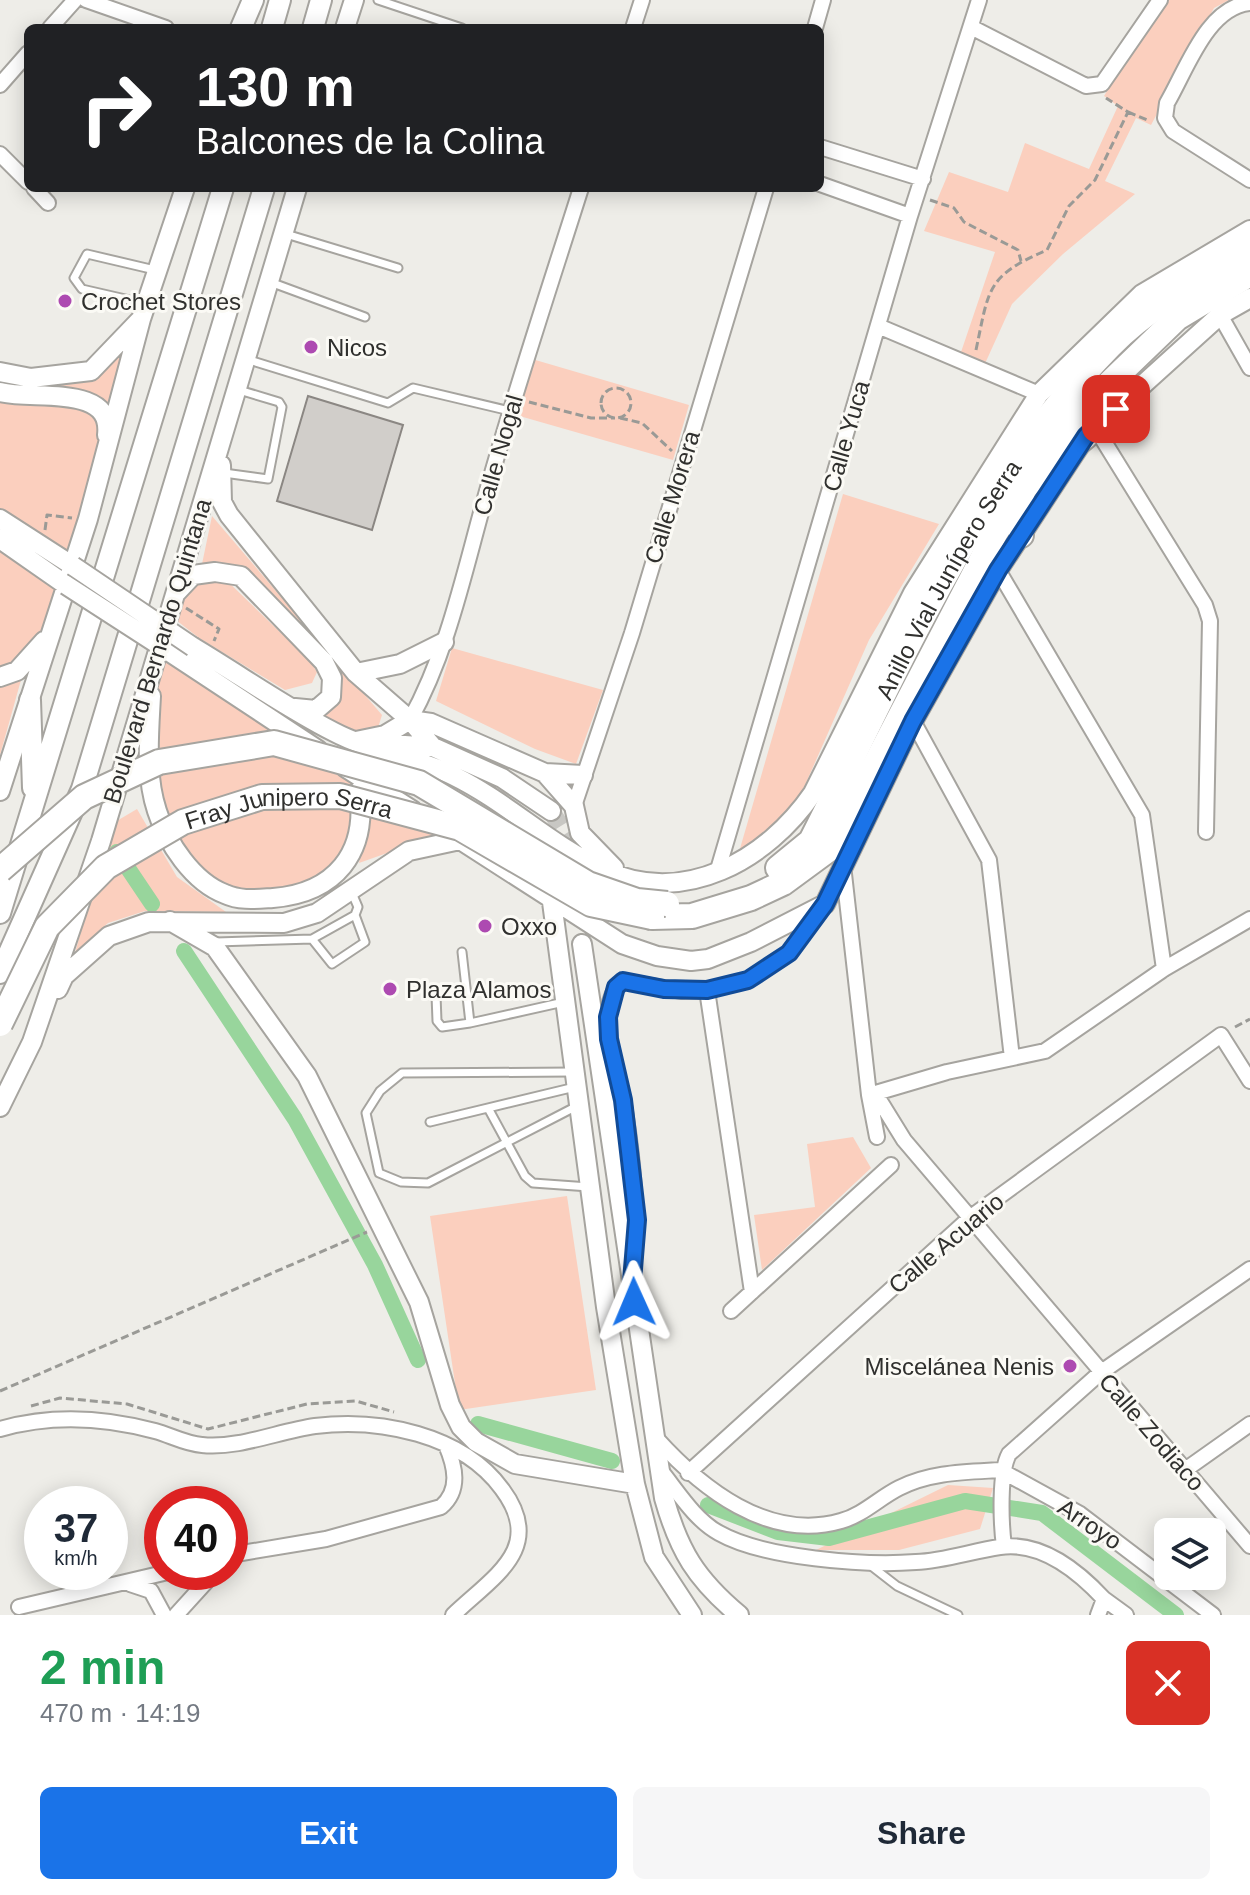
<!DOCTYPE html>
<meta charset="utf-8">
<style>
body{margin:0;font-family:Arial,sans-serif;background:#f6f6f7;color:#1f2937;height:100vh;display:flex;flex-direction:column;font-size:30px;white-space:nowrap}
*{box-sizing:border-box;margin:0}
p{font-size:26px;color:#747a83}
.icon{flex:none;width:44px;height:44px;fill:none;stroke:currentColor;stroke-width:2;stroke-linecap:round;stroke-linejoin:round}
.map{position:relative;height:1615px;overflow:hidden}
.drawer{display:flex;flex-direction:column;background:#fff;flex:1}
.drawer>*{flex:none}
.banner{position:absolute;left:24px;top:24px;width:800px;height:168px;border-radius:12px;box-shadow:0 4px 20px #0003;background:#202124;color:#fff;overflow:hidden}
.controls{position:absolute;left:1154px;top:1518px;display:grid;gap:16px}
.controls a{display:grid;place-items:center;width:72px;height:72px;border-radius:12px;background:#fff;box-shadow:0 4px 20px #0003;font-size:40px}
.speed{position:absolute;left:24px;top:1486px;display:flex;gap:16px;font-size:40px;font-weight:700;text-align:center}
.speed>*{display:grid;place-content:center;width:104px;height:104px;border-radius:50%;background:#fff;box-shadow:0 4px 20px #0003;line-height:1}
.speed small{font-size:20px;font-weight:400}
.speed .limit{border:12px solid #d22;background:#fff;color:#111}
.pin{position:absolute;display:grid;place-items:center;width:68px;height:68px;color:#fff;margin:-34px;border-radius:16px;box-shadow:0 4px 12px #0006}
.me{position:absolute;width:88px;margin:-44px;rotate:359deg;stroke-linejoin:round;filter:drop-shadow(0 0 6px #0008)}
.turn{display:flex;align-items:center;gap:28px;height:168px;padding:0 40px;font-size:36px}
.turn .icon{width:104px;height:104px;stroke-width:2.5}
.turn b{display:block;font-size:56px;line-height:68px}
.round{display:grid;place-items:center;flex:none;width:84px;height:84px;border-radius:12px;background:#f6f6f7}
.summary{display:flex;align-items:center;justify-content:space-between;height:136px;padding:0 40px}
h1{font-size:48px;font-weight:700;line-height:60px;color:#1e9e55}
.action{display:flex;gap:16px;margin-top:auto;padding:16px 40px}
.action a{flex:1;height:92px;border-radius:12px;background:#1a73e8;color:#fff;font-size:32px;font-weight:700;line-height:92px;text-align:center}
.action a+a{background:#f6f6f7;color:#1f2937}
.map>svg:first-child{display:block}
</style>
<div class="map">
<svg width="1250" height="1615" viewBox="0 0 1250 1615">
<rect width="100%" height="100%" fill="#eeede8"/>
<!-- green -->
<path fill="#fbcfbe" d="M 1162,0 L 1229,0 L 1214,8 L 1151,125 L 1136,118 L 1105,181 L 1135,194 L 1063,254 L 1012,304 L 983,368 L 959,358 L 995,252 L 924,231 L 949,172 L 1008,192 L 1025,143 L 1089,169 L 1118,106 L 1104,96 Z
M 141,319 L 73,566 L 0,519 L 0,372 L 91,371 Z
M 532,359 L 689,405 L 673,460 L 516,415 Z
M 843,494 L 939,524 L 869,640 L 802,792 L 781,820 L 739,852 Z
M 212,516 L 382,715 L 377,731 L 355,734 L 319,718 L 336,678 L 247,574 L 202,564 Z
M 0,539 L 66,585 L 52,629 L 0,677 Z
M 222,576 L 310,661 L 317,672 L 312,683 L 285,690 L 199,638 L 176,620 C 182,598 198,577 222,576 Z
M 162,647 L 354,773 L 363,820 L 319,886 L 224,894 L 165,832 L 150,713 Z
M 452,648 L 603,690 L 576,764 L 535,749 L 436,701 Z
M 21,680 L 0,755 L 0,684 Z
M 363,787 L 435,836 L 359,863 L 367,828 Z
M 137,809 L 177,877 L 226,912 L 145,911 L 108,923 L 75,953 L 110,825 Z
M 853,1137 L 871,1168 L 762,1270 L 754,1215 L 815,1207 L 807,1144 Z
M 567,1196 L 596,1390 L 459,1410 L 430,1216 Z
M 948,1485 L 993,1488 L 980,1529 L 899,1550 L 816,1550 Z"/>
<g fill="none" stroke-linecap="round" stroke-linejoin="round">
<!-- canal -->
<path stroke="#98d59c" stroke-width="16" d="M 117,852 L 152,904
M 184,951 L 295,1119 L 375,1265 L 418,1360
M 478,1424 L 612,1461
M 708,1505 L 778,1532 L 829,1538 L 965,1501 L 1042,1513 L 1176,1615"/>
</g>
<!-- building -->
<path fill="#d1ceca" stroke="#8b8783" stroke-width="2" d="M 308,396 L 403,425 L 372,530 L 277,501 Z"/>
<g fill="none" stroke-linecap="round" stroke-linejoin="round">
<!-- secondary-tunnel -->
<path stroke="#c8c7c3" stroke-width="18" stroke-dasharray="18 9" stroke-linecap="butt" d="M 551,811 L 569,840 L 572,862"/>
<!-- lane casing -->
<g stroke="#a6a49f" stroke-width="11">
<path id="lane" d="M 378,0 L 462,28
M 286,234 L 398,268
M 270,282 L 365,317
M 143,303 L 82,289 L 74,278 L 87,254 L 155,270
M 246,359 L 388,403 L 413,388 L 510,411
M 224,473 L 268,479 L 282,407 L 279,402 L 239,390
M 312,939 L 332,964 L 365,942 L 355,915
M 216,942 L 312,939 L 355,915 L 358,907 L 352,893
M 462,952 L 470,1023 L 564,1002
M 436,995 L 437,1021 L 442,1027 L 470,1023
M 573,1072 L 402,1073 L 380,1091 L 366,1113 L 379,1173 L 401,1182 L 428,1183 L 577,1106
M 488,1108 L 525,1176 L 533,1183 L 589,1187
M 430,1122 L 575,1087
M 870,1565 L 897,1586 L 958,1615"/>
</g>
<!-- street casing -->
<g stroke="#a6a49f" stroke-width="18">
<path id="street" d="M 86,0 L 166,28
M 1250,3 C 1207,7 1187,69 1167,103 L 1165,118 L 1173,131 L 1250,180
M 971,27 L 1086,86 L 1102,84 L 1160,0
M 50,28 L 75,0
M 633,28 L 642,0
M 815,28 L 823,0
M 0,85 L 28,53
M 820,147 L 923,179
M 0,154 L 28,182
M 820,184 L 910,216
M 34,188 L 48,203
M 1220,315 L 1250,368
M 878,326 L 1039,394
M 1095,427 L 1205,605 L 1210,621 L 1206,832
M 998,570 L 1142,815 L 1164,969
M 410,720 C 450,648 466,563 489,484 C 517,385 550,286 581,188
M 913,721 L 989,860 L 1012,1058
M 574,806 L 632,633 L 766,188
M 843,865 L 869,1095 L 877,1137
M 717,873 L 910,216 L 979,0
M 707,990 L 752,1292
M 875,1093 L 904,1140 L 1250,1546
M 869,1095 L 947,1072 L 1045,1051 L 1164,969 L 1250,919
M 634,1260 C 638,1207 632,1152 623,1099 C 618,1073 607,1047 608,1020 C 608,1005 612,990 623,981 L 681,991 L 707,990 L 748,980 L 789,953 L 822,908
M 731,1311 L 891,1165
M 0,1429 C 52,1414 103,1417 155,1431 C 170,1435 186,1444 202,1445 C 238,1449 279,1431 315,1426 C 379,1418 462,1434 502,1489 C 546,1548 494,1576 453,1615
M 656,1438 C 701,1488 768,1542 841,1521 C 863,1515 879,1498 899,1488 C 930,1472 966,1472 1000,1470
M 1000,1470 L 1080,1514 L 1213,1615
M 1185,1470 L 1250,1424
M 661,1471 C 678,1492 695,1520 719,1533 C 763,1558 865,1566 916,1562 C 944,1561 972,1551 1000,1547 C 1041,1541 1079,1572 1104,1599 L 1098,1615
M 688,1473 L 971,1217 L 1221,1035 L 1250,1081
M 1004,1546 C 1001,1524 999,1472 1009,1454 L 1100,1373 L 1250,1269
M 230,1555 L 326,1539 L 441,1507 C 461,1490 455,1466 446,1445
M 130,1584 L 151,1591 L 164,1615
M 1104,1599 L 1126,1615
M 19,1607 L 168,1572
M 176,1615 L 215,1572"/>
</g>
<!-- secondary casing -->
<g stroke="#a6a49f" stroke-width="22">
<path id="secondary" d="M 345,28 L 354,0
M 0,372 L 31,378 L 91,371 L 139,321
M 0,392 C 33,401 113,383 107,435
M 221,465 L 222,502 L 229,515 L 356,673 L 410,720 L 433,747 L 502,778 L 551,811
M 0,519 L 73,566
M 0,539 L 66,585
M 176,593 L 193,575 L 215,572 L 241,576 L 324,662 L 332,678 L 331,697 L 316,710 L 295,708
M 162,647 L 318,750
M 193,647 C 240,675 286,708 334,732 C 372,752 416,757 454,776 C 507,802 550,845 604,870 C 684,907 767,860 813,793 L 913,593 L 1039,394 L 1142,294 L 1250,230
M 356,673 L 400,664 L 444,642
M 0,677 L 17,671 L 44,641
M 151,696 C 149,734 145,775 157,811 C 167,843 193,882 225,894 C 240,901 256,899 273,898 C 335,893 368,853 359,791
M 356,741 L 385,735 L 410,720 L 431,723 L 545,773 L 574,806 L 580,833 L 614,868
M 376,743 L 433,747
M 346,768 L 412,810
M 545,773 L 583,775
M 0,791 L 88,519 L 141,319 L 185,188
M 451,834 L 622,944 L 657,956 L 691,961 L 708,959 L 751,942 L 825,904 L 913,721 L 998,570 L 1086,436 L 1220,315 L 1250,298
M 554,894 L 552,902 L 606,1307 L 635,1484 L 654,1557 L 692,1615
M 170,921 L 215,947 L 307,1076 L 419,1302 L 450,1405 L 461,1427 L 476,1442 L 515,1464 L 635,1484
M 582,944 L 664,1498 C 679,1551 696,1579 739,1615
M 58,989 L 64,976 L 109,936 L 149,922 L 284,923 L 317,913 L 409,851 L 460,840
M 0,1107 L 32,1042 L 101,841 L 297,188"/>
</g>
<!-- primary casing -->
<g stroke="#a6a49f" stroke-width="24">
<path id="primary" d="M 241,28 L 253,0
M 272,28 L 280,0
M 313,28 L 321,0
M 30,700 L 33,788
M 0,913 L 223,188
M 0,973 L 82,789 L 264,188"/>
</g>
<!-- highway casing -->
<g stroke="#a6a49f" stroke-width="28">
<g id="highway">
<path d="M 1021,535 L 1022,489 L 1086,436"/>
<path id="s1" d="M 778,868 L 811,841 C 898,670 974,484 1110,346 C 1150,305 1202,278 1250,250"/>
<path d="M 652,917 L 692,916 L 751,898 L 783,883 L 832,847 L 996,532 L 1069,422 L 1177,318 L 1250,274"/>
</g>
</g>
<!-- path -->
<path stroke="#9a9a96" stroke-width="3" stroke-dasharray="8 4" stroke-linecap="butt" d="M 1128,112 L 1150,121
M 930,200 L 954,208 L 964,222 L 1018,250 L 1021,261
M 976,350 C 989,289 986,276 1047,250 L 1069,206 L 1095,180 L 1128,112 L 1106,98
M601 403a15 15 0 1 1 30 0a15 15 0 1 1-30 0Z
M 529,402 L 591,418 L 615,418
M 620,418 L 642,423 L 672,451
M 45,530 L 47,515 L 72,518
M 186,608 L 219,629 L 214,641
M 1235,1027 L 1250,1019
M 0,1391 L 367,1232
M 31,1406 L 60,1398 L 127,1404 L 208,1429 L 307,1404 L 356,1401 L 394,1412"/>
<!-- lane -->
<use href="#lane" stroke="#fff" stroke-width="7"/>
<!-- street -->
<use href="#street" stroke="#fff" stroke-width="14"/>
<!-- secondary -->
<use href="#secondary" stroke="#fff" stroke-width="18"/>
<!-- primary -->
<use href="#primary" stroke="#fff" stroke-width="20"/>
<!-- highway -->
<use href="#highway" stroke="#fff" stroke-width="24"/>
<!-- secondary-bridge casing -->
<g stroke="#a6a49f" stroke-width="22" stroke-linecap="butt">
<path id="secondary-bridge" d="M 73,566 L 193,647
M 66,585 L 162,647"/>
</g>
<!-- highway-bridge casing -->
<g stroke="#a6a49f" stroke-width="28" stroke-linecap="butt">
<g id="highway-bridge">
<path d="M 0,870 L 84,797 L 159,762 L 274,743 L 419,783 L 588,884 L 637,901 L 667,904"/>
<path id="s2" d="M 0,1024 L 47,927 L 106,867 L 183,822 L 262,797 L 340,796 L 460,828 L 591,904 L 652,917"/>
</g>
</g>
<!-- secondary-bridge -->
<use href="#secondary-bridge" stroke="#fff" stroke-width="18"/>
<!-- highway-bridge -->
<use href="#highway-bridge" stroke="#fff" stroke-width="24"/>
</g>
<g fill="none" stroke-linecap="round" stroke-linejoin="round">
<!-- route casing -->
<g stroke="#114b97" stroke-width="20">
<path id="route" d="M 634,1302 L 632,1281 L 637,1220 L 623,1100 L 609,1039 L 608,1017 L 616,987 L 623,981 L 664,989 L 707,990 L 748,980 L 789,953 L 825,904 L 913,721 L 998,570 L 1086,436 L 1116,409"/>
</g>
<!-- route -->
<use href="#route" stroke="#1a73e8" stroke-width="14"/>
</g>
<!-- markers -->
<g fill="#ad4ab1" stroke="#fbfaf5" stroke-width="3">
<circle cx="65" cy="301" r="8"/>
<circle cx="311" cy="347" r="8"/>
<circle cx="485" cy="926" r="8"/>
<circle cx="390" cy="989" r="8"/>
<circle cx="1070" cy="1366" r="8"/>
</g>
<g text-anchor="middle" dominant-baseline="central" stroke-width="6" stroke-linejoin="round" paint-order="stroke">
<!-- poi labels -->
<g font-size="24" fill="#30302e" stroke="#fbfaf5" text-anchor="start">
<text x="81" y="301">Crochet Stores</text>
<text x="327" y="347">Nicos</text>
<text x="501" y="926">Oxxo</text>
<text x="406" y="989">Plaza Alamos</text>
<text x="1054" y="1366" text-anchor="end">Miscelánea Nenis</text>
</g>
<!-- street labels -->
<g font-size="24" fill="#30302e" stroke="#fbfaf5">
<text transform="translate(846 436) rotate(-74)">Calle Yuca</text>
<text transform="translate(498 455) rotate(-74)">Calle Nogal</text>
<text transform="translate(672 497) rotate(-73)">Calle Morera</text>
<text stroke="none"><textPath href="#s1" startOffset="338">Anillo Vial Junípero Serra</textPath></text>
<text transform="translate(157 651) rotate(-73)">Boulevard Bernardo Quintana</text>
<text stroke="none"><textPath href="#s2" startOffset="390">Fray Junipero Serra</textPath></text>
<text transform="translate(946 1243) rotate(-40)">Calle Acuario</text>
<text transform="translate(1152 1432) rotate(49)">Calle Zodiaco</text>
<text transform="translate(1090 1524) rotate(34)">Arroyo</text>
</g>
</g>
</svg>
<div class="controls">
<a><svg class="icon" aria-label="layers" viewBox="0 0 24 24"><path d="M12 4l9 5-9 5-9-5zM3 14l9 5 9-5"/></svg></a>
</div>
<div class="speed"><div>37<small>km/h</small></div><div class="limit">40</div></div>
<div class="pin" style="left:1116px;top:409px;background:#d93025"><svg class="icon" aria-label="arrive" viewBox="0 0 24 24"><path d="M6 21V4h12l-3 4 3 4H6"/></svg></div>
<svg class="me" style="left:634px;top:1302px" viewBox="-20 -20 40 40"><path d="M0-17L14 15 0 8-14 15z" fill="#1a73e8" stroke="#fff" stroke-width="4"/></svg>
<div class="banner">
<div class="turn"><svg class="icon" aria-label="right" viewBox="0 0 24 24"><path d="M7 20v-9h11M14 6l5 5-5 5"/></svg><div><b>130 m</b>Balcones de la Colina</div></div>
</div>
</div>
<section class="drawer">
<div class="summary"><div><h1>2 min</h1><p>470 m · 14:19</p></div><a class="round" style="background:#d93025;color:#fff"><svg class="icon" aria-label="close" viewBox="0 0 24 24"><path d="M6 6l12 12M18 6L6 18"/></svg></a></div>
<div class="action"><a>Exit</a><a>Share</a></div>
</section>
